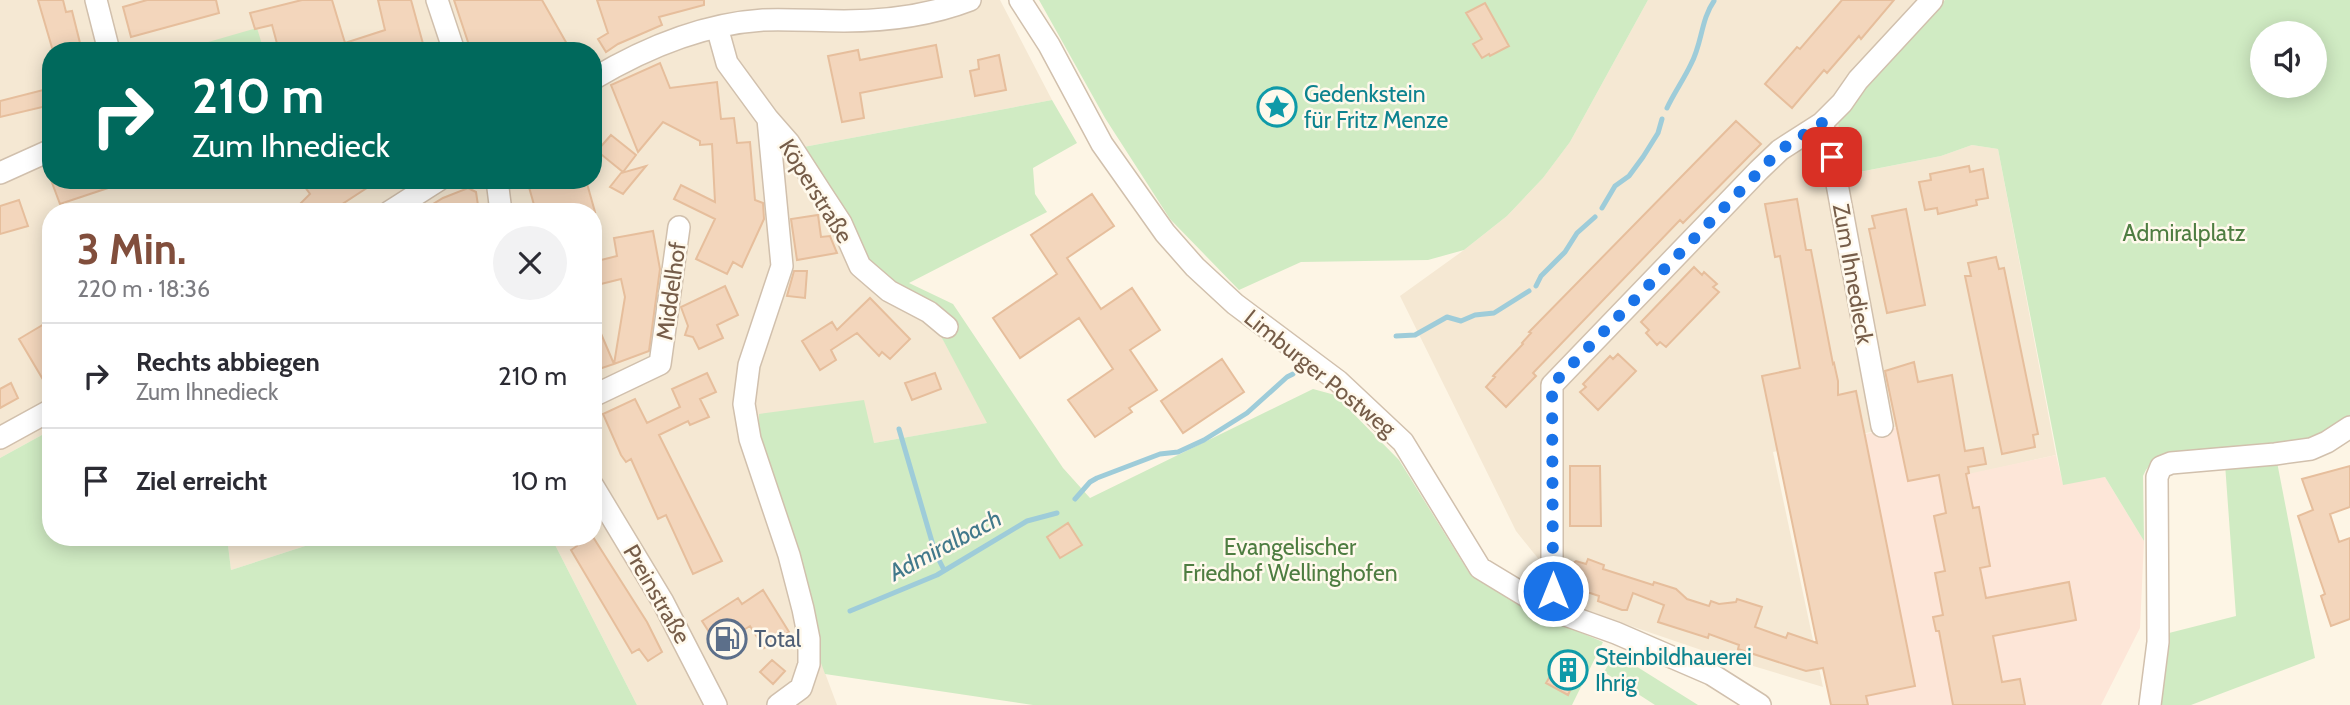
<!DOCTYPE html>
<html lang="de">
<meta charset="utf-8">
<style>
body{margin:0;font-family:Cabin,sans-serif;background:#f2f2f3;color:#2b2b33;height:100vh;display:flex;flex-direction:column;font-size:26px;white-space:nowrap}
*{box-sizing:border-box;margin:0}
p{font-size:23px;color:#7c7c81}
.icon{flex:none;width:38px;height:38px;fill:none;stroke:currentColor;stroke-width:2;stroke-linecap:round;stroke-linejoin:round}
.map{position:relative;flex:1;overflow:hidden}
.details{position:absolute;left:42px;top:203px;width:560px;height:343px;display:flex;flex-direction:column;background:#fff;border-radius:28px;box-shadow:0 4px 18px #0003}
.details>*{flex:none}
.top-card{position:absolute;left:42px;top:42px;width:560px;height:147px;border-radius:28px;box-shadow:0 4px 18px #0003;background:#00695c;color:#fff;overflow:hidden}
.fabs{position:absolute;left:2250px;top:21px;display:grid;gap:14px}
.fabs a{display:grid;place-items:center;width:77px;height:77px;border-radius:50%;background:#fff;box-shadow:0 4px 18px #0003;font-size:35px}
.pin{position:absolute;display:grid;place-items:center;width:60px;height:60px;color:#fff;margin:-30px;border-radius:14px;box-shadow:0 4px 10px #0006}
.me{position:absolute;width:77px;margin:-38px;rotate:0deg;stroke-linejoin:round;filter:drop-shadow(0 0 5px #0008)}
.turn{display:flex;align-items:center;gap:24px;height:147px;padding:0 35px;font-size:32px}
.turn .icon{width:91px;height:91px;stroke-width:2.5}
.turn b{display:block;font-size:49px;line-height:60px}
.round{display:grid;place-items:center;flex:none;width:74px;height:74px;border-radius:37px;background:#f2f2f3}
.head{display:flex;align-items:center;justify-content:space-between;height:119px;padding:0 35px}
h1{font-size:42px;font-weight:800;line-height:52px;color:#814e3c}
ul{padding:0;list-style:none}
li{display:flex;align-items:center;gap:21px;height:105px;padding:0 35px;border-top:2px solid #e1e1e2}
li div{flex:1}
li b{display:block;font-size:26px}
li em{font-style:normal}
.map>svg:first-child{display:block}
</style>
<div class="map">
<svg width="2350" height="705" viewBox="0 0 2350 705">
<rect width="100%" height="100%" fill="#fdf5e5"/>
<!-- residential -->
<path fill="#f5e8d3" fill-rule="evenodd" d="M 0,0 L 1000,0 L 1052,100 L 793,149 L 926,308 L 988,423 L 874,443 L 807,625 L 837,705 L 637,705 L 551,537 L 593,537 L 593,212 L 51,212 L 51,430 L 0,458 ZM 51,51 L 593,51 L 593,180 L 51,180 Z
M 1648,0 L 1945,0 L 1923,24 L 1845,175 L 1941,156 L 1972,145 L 1998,149 L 2056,455 L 1953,478 L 1940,418 L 1773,452 L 1823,687 L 1713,654 L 1578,608 L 1516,531 L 1400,296 L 1464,250 L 1507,216 L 1543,178 L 1570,142 Z
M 227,537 L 333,537 L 231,570 Z"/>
<!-- commercial -->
<path fill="#fde6d8" d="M 1940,418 L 1954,477 L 2056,455 L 2063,484 L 2105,477 L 2144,541 L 2140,628 L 2101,705 L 1836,705 L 1777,453 Z"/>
<!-- green -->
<path fill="#d0ebc3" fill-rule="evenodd" d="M 1039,0 L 1648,0 L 1570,142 L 1543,178 L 1507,216 L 1464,250 L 1428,260 L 1301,262 L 1239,290 L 1170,219 L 1105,118 Z
M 1945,0 L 2350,0 L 2350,437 L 2277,462 L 2315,658 L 2191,705 L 2154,705 L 2165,634 L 2236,616 L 2224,450 C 2196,452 2155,446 2143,476 L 2144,541 L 2105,477 L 2063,485 L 1998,149 L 1972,145 L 1941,156 L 1844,175 L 1837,112 ZM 2263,33 L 2315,33 L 2315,86 L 2263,86 Z
M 257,28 L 264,51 L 184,51 L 184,49 Z
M 1052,100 L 1077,143 L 1033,168 L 1035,194 L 1047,212 L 909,283 L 953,304 L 1063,468 L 1090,498 L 1313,389 L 1335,395 L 1399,460 L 1468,571 L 1523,608 L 1603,642 L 1572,705 L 1033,705 L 825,674 L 807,625 L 759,455 L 759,414 L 864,400 L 874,443 L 987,423 L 926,308 L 864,265 L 793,149 Z
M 51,430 L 51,537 L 227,537 L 231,570 L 333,537 L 551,537 L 637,705 L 0,705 L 0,458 Z
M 1615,653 L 1698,705 L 1655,705 L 1604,672 Z"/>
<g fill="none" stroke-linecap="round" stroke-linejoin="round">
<!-- stream -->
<path stroke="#9eccd9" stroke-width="5" d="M 1667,108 C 1674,93 1684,79 1691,64 C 1702,44 1701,19 1714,1
M 1602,208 L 1615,186 L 1629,176 L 1643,157 L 1658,133 L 1662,119
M 1536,286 L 1541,276 L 1565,252 L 1577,233 L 1595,217
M 1396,336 L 1415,335 L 1447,317 L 1461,321 L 1475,315 L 1494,313 L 1529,291
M 899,429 L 935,552 L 944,570
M 1075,499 L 1090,482 L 1097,478 L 1160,454 L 1178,452 L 1204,440 L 1247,413 L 1287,377 L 1293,374
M 850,611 L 937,575 L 1027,521 L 1057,513"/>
</g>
<!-- building -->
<path fill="#f3d6bc" stroke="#e6be9c" stroke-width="2" d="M 38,0 L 63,0 L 66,12 L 72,11 L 82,51 L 53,51 Z
M 147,0 L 216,0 L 219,13 L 131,37 L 123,7 Z
M 302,0 L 332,0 L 345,43 L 385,30 L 378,0 L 411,0 L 425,51 L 279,51 L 272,25 L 255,29 L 250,13 Z
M 454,0 L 542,0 L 571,51 L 471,51 Z
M 597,0 L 704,0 L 704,5 L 659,17 L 662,25 L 618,44 L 606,52 L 598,39 L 608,33 Z
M 1842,0 L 1894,0 L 1861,39 L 1859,36 L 1827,73 L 1824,70 L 1792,108 L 1765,84 L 1797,47 L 1800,49 Z
M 1485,3 L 1509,46 L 1490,56 L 1489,54 L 1482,58 L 1473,44 L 1482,39 L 1466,13 Z
M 936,45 L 942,77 L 860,93 L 864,118 L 842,122 L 828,56 L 858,50 L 860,60 Z
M 999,55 L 1006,90 L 975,96 L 970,71 L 979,69 L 978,60 Z
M 660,63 L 670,88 L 717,82 L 721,119 L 734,118 L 737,143 L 750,142 L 755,200 L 763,203 L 764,219 L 742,267 L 733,262 L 727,274 L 696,259 L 715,219 L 674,199 L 681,185 L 715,202 L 712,144 L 700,145 L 700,141 L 663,122 L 638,152 L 611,85 Z
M 51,88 L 51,105 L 0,117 L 0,101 Z
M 1736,121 L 1761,144 L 1683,223 L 1680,220 L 1533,373 L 1536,376 L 1506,407 L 1486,387 L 1495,377 L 1493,376 L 1523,344 L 1522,343 L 1531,333 L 1529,332 Z
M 611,135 L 636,155 L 623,172 L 597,151 Z
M 646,166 L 623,194 L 610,187 L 621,173 Z
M 1969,166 L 1970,172 L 1983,169 L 1988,198 L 1976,200 L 1977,205 L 1938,214 L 1937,208 L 1925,210 L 1919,182 L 1931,180 L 1930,174 Z
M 51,180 L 122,180 L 123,183 L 60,204 Z
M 316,180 L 379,180 L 330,212 L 292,212 L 310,194 L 305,187 Z
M 527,180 L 586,180 L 595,212 L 536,212 Z
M 468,188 L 476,192 L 479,212 L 420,212 L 443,198 Z
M 1092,194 L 1114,226 L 1067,258 L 1101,309 L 1132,288 L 1160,330 L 1130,350 L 1157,390 L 1129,408 L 1132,412 L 1095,437 L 1068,400 L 1113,369 L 1079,318 L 1020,358 L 993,318 L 1057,274 L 1031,235 Z
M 1797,199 L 1806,250 L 1811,250 L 1833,364 L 1834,363 L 1838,381 L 1838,395 L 1856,391 L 1915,686 L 1866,696 L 1868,705 L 1831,705 L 1823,668 L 1806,671 L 1738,649 L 1739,645 L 1709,634 L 1708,638 L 1658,622 L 1664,605 L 1633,593 L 1627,610 L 1622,610 L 1598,601 L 1599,596 L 1569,586 L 1573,576 L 1568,567 L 1576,561 L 1586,564 L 1588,559 L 1604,565 L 1603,569 L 1653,585 L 1654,582 L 1676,589 L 1687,599 L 1709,606 L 1711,601 L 1719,604 L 1736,602 L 1737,599 L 1762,607 L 1755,627 L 1786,638 L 1788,633 L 1817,643 L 1762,376 L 1800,368 L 1780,256 L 1775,257 L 1765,204 Z
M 19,200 L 28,226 L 0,234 L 0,206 Z
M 1906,209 L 1925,305 L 1887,313 L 1869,229 L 1875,228 L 1872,216 Z
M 818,215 L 821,237 L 830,236 L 837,253 L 797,260 L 791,219 Z
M 653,231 L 660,269 L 649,351 L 614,364 L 625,297 L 621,279 L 593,286 L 593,262 L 617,256 L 614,238 Z
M 1996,257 L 1999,269 L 2004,268 L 2038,434 L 2033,435 L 2035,447 L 2002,454 L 1965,276 L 1971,276 L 1968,263 Z
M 1694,267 L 1702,275 L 1704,272 L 1717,284 L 1713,287 L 1719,292 L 1666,347 L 1660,342 L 1657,345 L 1646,333 L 1649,330 L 1641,322 Z
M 794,271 L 807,271 L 805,298 L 787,296 Z
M 725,286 L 738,315 L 717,325 L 723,338 L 699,349 L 693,337 L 685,335 L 688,326 L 681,307 Z
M 870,298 L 910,339 L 890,359 L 882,352 L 879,356 L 857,333 L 831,350 L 836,360 L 820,370 L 802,341 L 832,322 L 837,330 Z
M 593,315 L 614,364 L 593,371 Z
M 51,320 L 51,393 L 19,339 Z
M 1618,354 L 1636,371 L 1598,410 L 1580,392 L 1586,387 L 1583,384 L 1610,356 L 1613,359 Z
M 1222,359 L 1244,392 L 1183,433 L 1161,401 Z
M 1914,362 L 1918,382 L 1952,375 L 1965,451 L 1983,448 L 1986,464 L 1968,467 L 1969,473 L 1966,474 L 1973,508 L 1979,507 L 1990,566 L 1980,568 L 1986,598 L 2069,582 L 2076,620 L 1993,636 L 2002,682 L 2020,679 L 2025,705 L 1953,705 L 1939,631 L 1936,631 L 1933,617 L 1943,615 L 1935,573 L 1945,571 L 1934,516 L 1946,513 L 1939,475 L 1908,481 L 1885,371 Z
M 707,373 L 716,392 L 700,399 L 709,417 L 690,425 L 688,421 L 659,435 L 722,561 L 693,574 L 666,515 L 658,519 L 631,459 L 626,462 L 621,455 L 603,414 L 635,399 L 647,423 L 680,407 L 672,389 Z
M 935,373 L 941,389 L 912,400 L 905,383 Z
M 11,383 L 18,398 L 0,408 L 0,389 Z
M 1570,466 L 1600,466 L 1601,526 L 1570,526 Z
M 2350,466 L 2350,507 L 2330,514 L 2339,542 L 2350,538 L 2350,619 L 2331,626 L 2321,596 L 2325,594 L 2298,516 L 2313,510 L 2302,479 Z
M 1068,523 L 1082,545 L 1060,558 L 1047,537 Z
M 573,537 L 593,537 L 647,622 L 662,652 L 648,661 L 639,649 L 632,653 L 571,550 L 577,546 Z
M 763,590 L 789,632 L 764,648 L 750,626 L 718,646 L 702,621 L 738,598 L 742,604 Z
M 1564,653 L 1582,664 L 1568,695 L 1546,683 Z
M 772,660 L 785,671 L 773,684 L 760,672 Z"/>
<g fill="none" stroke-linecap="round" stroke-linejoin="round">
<!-- minor casing -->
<g stroke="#d1c0ad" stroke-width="24">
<path id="minor" d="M 96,0 L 109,51
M 437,0 L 454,51
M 1020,0 L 1049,45 L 1102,144 L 1165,233 L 1195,267 L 1235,304 L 1338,381 L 1403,442 L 1480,568 L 1546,608 L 1616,633 L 1711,674 L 1760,705
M 717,27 L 727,63 L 768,119 L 789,143 L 820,191 L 841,223 L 860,266 L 889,291 L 929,312 L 947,327
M 593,79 C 645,48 702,24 763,20 C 790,19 817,21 844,21 C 885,21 931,15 970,0
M 768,119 L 782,266 L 749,365 L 744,404 L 750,439 L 789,555 L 803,609 L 809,639 L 809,664 L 801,688 L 778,705
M 1822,123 L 1832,157 L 1882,426
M 0,173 L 51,150
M 497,180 L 501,212
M 389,212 L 439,180
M 593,396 L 660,364 L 679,227
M 0,438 L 51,410
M 593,486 L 663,602 L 716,705
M 1552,610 L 1552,385 L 1759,170 L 1780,150 L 1822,123 L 1842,103 L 1858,80 L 1932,0
M 2150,705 L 2158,642 L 2157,477 L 2161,467 L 2171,463 L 2275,454 L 2311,449 L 2327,442 L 2350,427"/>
</g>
<!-- minor -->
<use href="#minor" stroke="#fff" stroke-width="21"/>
</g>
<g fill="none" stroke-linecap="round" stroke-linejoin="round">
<!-- route -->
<path stroke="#1a73e8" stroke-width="12" stroke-dasharray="0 21.6" d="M 1553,591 L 1552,385 L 1780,150 L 1822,123 L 1832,157"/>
</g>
<!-- icons -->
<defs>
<g id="sight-ring" transform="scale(2.0125)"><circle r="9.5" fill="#fff9ec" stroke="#0f9aa8" stroke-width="1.5"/><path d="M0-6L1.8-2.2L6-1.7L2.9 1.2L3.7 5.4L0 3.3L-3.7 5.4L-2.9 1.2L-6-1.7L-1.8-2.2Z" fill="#0f9aa8"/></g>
<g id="fuel-ring" transform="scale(2.0125)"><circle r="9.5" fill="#fff9ec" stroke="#5c6f8a" stroke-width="1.5"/><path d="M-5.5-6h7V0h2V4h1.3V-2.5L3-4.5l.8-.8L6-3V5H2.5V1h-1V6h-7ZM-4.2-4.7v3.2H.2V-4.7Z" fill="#5c6f8a"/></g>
<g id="building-ring" transform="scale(2.0125)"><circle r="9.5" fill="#fff9ec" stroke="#0f9aa8" stroke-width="1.5"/><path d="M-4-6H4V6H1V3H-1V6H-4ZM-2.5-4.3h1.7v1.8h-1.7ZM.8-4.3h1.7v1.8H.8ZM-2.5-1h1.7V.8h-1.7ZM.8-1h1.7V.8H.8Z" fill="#0f9aa8"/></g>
</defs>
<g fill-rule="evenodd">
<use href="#sight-ring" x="1277" y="107"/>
<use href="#fuel-ring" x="727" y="639"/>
<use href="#building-ring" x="1568" y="670"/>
</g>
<g text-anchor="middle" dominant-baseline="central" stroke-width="5" stroke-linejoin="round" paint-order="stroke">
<!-- culture labels -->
<g font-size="23" fill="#0d838f" stroke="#fff9ec" text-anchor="start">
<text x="1304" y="94">Gedenkstein<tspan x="1304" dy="26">für Fritz Menze</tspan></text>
<text x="1595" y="657">Steinbildhauerei<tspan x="1595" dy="26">Ihrig</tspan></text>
</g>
<!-- street labels -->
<g font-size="23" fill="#765d49" stroke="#fff9ec">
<text transform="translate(816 191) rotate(58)">Köperstraße</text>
<text transform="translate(1853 274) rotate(80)">Zum Ihnedieck</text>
<text transform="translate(671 291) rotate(-82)">Middelhof</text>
<text transform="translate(1320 373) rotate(39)">Limburger Postweg</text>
<text transform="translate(657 594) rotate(60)">Preinstraße</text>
</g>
<!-- park labels -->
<g font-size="23" fill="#4e7d41" stroke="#fff9ec">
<text x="2184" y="233">Admiralplatz</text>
<text x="1290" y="547">Evangelischer<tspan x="1290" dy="26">Friedhof Wellinghofen</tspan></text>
</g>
<!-- service labels -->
<g font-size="23" fill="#4e5e75" stroke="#fff9ec" text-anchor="start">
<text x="754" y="639">Total</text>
</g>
<!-- water labels -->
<g font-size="24" font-style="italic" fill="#42798b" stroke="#fff9ec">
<text transform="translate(945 545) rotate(-28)">Admiralbach</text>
</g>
</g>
</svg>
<div class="fabs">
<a><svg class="icon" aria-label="sound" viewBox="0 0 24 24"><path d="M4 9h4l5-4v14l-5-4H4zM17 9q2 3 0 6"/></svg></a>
</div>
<div class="pin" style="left:1832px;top:157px;background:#d93025"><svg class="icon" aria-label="arrive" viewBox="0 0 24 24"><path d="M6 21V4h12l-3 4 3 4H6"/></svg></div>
<svg class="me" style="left:1553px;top:591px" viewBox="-20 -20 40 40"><circle r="17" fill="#1a73e8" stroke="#fff" stroke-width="3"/><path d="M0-11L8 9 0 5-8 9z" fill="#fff"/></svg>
<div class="top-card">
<div class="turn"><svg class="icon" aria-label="right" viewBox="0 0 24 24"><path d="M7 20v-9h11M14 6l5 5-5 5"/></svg><div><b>210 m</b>Zum Ihnedieck</div></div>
</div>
<section class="details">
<div class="head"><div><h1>3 Min.</h1><p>220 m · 18:36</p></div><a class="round"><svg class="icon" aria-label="close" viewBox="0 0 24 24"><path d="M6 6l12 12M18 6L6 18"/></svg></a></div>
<ul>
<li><svg class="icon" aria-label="right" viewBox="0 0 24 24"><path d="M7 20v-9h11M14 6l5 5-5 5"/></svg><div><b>Rechts abbiegen</b><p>Zum Ihnedieck</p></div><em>210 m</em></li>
<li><svg class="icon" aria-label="arrive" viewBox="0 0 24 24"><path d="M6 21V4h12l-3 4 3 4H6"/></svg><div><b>Ziel erreicht</b></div><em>10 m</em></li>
</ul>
</section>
</div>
